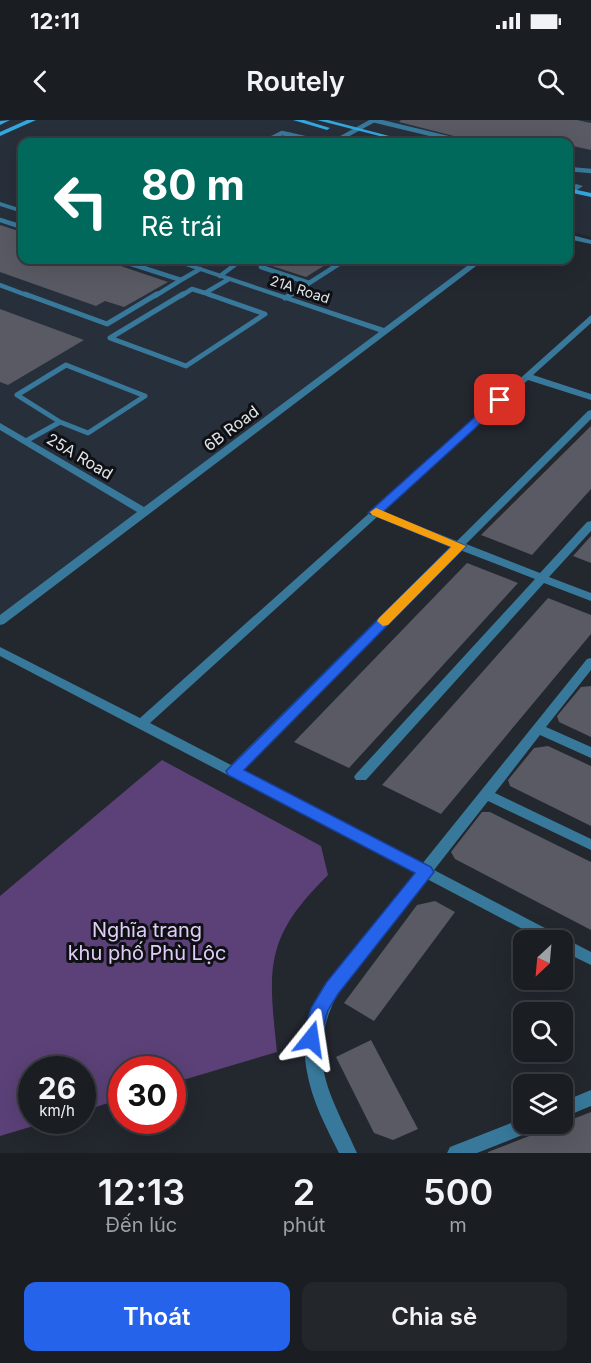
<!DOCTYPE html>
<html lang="vi">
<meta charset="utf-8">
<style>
body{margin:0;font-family:Inter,sans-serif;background:#23262a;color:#f1f3f6;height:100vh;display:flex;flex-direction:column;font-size:22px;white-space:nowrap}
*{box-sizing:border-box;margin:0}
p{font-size:20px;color:#9fa2a5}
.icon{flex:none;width:33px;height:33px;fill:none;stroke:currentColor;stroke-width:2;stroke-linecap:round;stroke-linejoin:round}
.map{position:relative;height:1033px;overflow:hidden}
.sheet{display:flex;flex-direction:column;background:#1a1d22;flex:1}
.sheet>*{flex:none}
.hud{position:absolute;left:18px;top:18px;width:555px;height:126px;border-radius:12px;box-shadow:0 6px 24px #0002,0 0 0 2px #383b40;background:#00695c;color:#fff;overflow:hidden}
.needle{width:39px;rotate:206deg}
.fabs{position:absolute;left:513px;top:810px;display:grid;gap:12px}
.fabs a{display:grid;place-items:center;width:60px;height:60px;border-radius:12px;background:#1a1d22;box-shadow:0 6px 24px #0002,0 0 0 2px #383b40;font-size:30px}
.speed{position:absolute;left:18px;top:936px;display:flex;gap:12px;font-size:30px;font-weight:700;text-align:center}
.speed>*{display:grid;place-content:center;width:78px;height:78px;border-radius:50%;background:#1a1d22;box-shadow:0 6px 24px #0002,0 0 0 2px #383b40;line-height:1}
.speed small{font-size:15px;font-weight:400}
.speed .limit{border:9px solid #d22;background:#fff;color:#111}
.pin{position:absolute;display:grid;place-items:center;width:51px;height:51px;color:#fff;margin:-26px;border-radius:12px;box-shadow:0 3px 9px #0006}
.me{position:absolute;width:66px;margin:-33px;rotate:15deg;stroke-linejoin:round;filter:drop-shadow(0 0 4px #0008)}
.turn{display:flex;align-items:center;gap:21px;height:126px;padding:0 24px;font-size:27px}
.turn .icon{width:78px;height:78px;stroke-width:2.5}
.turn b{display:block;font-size:42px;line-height:51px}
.eta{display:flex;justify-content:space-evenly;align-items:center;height:102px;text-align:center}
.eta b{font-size:36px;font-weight:600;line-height:42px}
.cta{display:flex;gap:12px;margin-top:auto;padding:12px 24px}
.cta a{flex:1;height:69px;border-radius:12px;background:#2563eb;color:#fff;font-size:24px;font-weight:600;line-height:69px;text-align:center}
.cta a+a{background:#23262a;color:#f1f3f6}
.status{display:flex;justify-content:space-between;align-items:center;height:42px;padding:0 30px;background:#1a1d22;direction:ltr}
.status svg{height:16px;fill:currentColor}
header{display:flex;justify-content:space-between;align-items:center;height:78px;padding:0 24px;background:#1a1d22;font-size:27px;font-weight:600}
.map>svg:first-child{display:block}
</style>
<div class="status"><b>12:11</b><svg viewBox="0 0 49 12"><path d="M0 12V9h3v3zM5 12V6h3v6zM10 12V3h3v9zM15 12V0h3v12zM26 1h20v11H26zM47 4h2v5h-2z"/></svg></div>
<header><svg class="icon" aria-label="back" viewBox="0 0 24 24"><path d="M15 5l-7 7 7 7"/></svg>Routely<svg class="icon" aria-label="search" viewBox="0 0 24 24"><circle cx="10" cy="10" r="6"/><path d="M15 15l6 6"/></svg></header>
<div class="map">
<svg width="591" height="1033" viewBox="0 0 591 1033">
<rect width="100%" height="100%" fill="#23272e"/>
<!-- built -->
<path fill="#272f3b" d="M 0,0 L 591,0 L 591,117 L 569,111 L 568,22 L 22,22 L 22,140 L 478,140 L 0,496 Z"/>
<!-- green -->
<path fill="#5b4177" d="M 162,640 L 321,726 L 328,755 C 264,818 268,847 277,932 L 173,963 L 172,950 L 122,950 L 121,979 L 83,991 L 82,950 L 32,950 L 32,1000 L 50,1001 L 0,1016 L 0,776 Z"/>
<!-- building -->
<path fill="#595a63" d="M 401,0 L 577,0 L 591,3 L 591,30 L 568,25 L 568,22 L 477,22 L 399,2 Z
M 0,105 L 22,112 L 22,140 L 103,140 L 168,162 L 124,187 L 105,181 L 96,186 L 0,152 Z
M 277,140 L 333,140 L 306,157 L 272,146 Z
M 0,189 L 84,220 L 8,265 L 0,262 Z
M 591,306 L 591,369 L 532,435 L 481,415 Z
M 591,416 L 591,443 L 573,436 Z
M 467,443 L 518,463 L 349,648 L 294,622 Z
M 548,478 L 591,495 L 591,514 L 441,694 L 382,665 Z
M 591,566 L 591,617 L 559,602 L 557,596 L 581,567 Z
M 548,626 L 591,646 L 591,706 L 510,666 L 508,660 L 534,628 Z
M 482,692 L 490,692 L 591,742 L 591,810 L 455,739 L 451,732 Z
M 435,781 L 455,792 L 374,901 L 344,883 L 417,785 Z
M 371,920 L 418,1009 L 393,1020 L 374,1013 L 336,937 Z
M 591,992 L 591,1033 L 488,1033 L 488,1032 Z"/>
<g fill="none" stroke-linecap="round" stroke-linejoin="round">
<!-- lane-far1 -->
<path stroke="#38799b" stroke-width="4.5" d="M 373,0 L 464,22
M 264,22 L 282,13 L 322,22
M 334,22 L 374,0
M 568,49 L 591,51
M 0,100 L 22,107
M 119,140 L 181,160 L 200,149
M 273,140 L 261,147 L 309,163
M 220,156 L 240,141 L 255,140
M 0,165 L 29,176
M 205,173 L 213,176
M 205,173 L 229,159
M 155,176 L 181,160
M 181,176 L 192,169 L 205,173
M 289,176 L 345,140"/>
<!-- lane -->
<path stroke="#38799b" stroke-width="5" d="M 25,174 L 107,204 L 157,174
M 183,174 L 110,218 L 186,246 L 265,194 L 208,174
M 285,178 L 291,174
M 66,245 L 145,276 L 88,313 L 60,302 L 17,275 Z
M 26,321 L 60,302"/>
<!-- street -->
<path fill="#38799b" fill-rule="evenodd" d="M 576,64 L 583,66 L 568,76 L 568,70 Z
M 0,82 L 22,89 L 22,93 L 0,86 Z
M 568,114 L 591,120 L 591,124 L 568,119 Z
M 168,140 L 179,140 L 384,208 L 475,140 L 484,140 L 4,504 L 0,505 L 0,495 L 137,392 L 0,310 L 0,303 L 144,387 L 379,212 Z
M 591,195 L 591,203 L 533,255 L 591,274 L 591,280 L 528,260 L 382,392 L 457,421 L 588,291 L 591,290 L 591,299 L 466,424 L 540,453 L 587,402 L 591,401 L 591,411 L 549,457 L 591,473 L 591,481 L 544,463 L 366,660 L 356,660 L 354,657 L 356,654 L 535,459 L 460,430 L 242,651 L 422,744 L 587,539 L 591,538 L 591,550 L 546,607 L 591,627 L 591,638 L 540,615 L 495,673 L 591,719 L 591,730 L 488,681 L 434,750 L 591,832 L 591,845 L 562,831 L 562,820 L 543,820 L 427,759 L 338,873 C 304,939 330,973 357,1033 L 339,1033 C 326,1007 312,981 307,952 C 296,897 328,861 360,821 C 378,799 397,776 415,753 L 0,536 L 0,527 L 140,598 ZM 377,397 L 451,426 L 231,645 L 150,603 Z
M 591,970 L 591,986 L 562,998 L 562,982 Z
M 524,998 L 524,1004 L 537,1004 L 535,1010 L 477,1033 L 447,1033 L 450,1027 Z"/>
<!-- secondary -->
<path fill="#34a7df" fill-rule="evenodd" d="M 10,0 L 0,5 L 0,1 Z
M 27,0 L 36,0 L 0,16 L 0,12 Z
M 293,0 L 304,0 L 330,8 L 327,10 Z
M 317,0 L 328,0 L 412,22 L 403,22 Z
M 568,68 L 591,73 L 591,77 L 568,72 Z"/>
</g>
<!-- route -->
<path fill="#2563eb" stroke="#184099" stroke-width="1.5" d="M 496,278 L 506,280 L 383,392 L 466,426 L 244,650 L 431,747 L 434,752 L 338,874 L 328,890 L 318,925 L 311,927 L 305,925 L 302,919 L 311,888 L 326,863 L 415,753 L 228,655 L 226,651 L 451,427 L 368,393 Z"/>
<!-- slow -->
<path fill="#f59e0b" d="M 376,388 L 466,426 L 388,505 L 383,506 L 377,501 L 379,498 L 451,427 L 372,395 L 370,392 Z"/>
<g text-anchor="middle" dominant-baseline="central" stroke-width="6" stroke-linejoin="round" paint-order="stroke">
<!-- far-street labels -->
<g font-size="14" fill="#e1e4e9" stroke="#0e1013">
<text transform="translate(300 169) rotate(18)">21A Road</text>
</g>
<!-- street labels -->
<g font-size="16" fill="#e1e4e9" stroke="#0e1013">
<text transform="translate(231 308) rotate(-37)">6B Road</text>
<text transform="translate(80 336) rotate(31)">25A Road</text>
</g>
<!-- near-park labels -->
<g font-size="20" fill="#e0ccf8" stroke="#0e1013">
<text x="147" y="810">Nghĩa trang<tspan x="147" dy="23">khu phố Phù Lộc</tspan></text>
</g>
</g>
</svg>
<div class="fabs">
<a><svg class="needle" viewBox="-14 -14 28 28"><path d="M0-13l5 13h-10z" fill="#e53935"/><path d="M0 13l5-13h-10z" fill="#9fa2a5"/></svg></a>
<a><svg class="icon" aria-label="search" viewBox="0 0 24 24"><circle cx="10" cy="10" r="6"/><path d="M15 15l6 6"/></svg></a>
<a><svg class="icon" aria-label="layers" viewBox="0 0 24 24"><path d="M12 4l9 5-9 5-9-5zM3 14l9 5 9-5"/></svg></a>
</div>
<div class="speed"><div>26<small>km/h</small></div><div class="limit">30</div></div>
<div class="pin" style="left:500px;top:280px;background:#d93025"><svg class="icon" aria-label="arrive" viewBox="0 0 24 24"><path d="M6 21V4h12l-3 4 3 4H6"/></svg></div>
<svg class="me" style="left:311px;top:919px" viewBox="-20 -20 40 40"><path d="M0-17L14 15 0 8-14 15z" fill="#2563eb" stroke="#fff" stroke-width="4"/></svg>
<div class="hud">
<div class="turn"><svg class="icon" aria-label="left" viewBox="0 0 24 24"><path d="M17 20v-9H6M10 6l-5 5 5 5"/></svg><div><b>80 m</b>Rẽ trái</div></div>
</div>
</div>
<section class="sheet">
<div class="eta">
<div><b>12:13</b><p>Đến lúc</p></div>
<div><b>2</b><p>phút</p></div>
<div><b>500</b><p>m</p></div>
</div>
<div class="cta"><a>Thoát</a><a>Chia sẻ</a></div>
</section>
